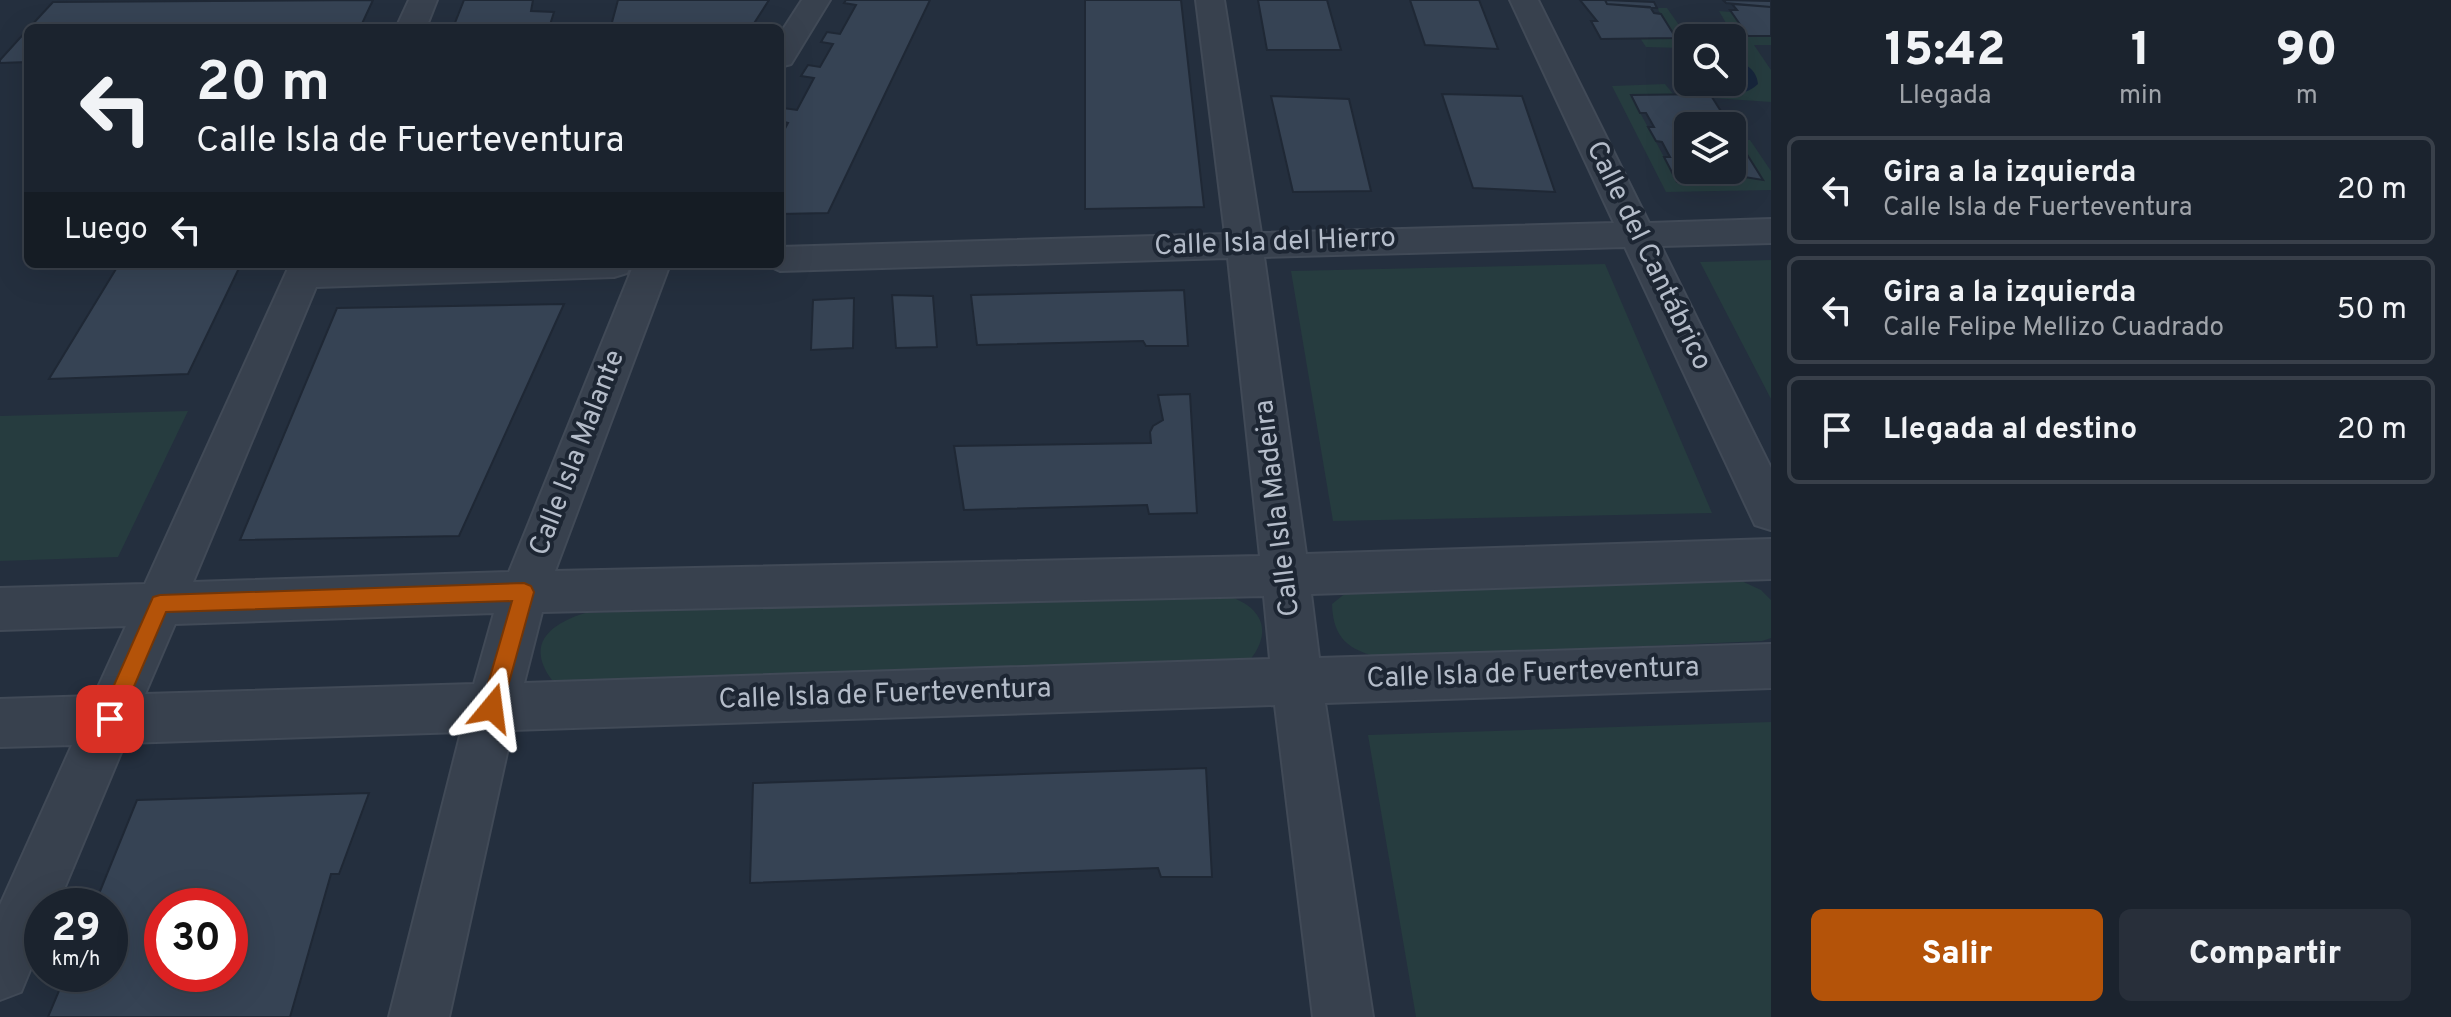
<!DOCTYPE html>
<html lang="es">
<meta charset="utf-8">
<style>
body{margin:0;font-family:Overpass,sans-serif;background:#282f3a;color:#f1f3f6;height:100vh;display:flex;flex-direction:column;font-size:30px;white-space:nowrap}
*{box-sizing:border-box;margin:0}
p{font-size:26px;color:#a0a4aa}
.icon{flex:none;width:44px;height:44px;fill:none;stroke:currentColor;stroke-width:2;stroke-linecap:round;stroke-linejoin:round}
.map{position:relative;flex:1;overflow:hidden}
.drawer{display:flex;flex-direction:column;background:#1b232e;width:680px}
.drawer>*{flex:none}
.hud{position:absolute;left:24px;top:24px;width:760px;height:244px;border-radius:12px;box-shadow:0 8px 32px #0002,0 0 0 2px #39404a;background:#1b232e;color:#f1f3f6;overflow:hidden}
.controls{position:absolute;left:1674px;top:24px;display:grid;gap:16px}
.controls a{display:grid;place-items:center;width:72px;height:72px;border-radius:12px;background:#1b232e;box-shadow:0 8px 32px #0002,0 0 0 2px #39404a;font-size:40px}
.speed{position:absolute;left:24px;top:888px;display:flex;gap:16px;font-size:40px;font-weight:700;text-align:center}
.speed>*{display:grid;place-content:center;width:104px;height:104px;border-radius:50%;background:#1b232e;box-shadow:0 8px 32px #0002,0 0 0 2px #39404a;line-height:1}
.speed small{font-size:20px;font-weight:400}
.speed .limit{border:12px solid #d22;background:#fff;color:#111}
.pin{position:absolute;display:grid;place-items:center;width:68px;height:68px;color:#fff;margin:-34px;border-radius:16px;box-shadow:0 4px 12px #0006}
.me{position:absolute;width:88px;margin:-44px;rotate:16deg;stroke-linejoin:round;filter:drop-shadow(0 0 6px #0008)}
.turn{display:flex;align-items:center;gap:28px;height:168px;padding:0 40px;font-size:36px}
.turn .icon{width:104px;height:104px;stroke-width:2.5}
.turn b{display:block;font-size:56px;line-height:68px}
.then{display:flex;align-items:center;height:76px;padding:0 40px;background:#0003;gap:16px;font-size:30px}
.eta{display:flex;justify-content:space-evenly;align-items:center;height:136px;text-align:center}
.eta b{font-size:48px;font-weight:800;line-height:56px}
.cta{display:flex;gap:16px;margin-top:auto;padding:16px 40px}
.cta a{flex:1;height:92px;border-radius:12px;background:#b45309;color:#fff;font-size:32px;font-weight:800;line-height:92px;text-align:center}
.cta a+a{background:#282f3a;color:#f1f3f6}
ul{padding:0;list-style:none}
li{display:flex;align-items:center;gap:24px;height:108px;margin:0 16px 12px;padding:0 24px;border:4px solid #39404a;border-radius:12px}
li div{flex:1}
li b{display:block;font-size:30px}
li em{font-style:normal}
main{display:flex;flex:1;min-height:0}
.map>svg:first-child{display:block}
</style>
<main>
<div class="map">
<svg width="1771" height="1017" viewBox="0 0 1771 1017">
<rect width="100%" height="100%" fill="#242f3e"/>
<!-- green -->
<path fill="#263c3f" d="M 1657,8 L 1667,8 L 1681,28 L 1730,30 L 1719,11 L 1731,12 L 1748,36 L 1771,36 L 1771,45 L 1754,45 L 1771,70 L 1771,102 L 1713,98 L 1703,82 L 1720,82 L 1718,84 L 1727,91 L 1746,64 L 1732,57 L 1732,38 L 1688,38 L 1688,58 L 1682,48 L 1646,47 L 1640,38 L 1675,37 Z
M 1665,84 L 1674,95 L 1631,96 L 1677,181 L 1738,180 L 1738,176 L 1762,180 L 1738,140 L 1750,140 L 1771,171 L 1771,190 L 1666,192 L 1612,86 Z
M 1771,260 L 1771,399 L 1700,262 Z
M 1605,264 L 1712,513 L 1333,521 L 1291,271 Z
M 188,411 L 118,557 L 0,561 L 0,416 Z
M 1735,578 L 1761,590 L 1771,600 L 1771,638 L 1762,641 L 1381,658 C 1349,650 1333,639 1332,604 L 1347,592 Z
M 1214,593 C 1252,599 1279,623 1250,660 L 1194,664 L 577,684 L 552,680 C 525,644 550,624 585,613 Z
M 1771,722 L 1771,1017 L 1416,1017 L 1368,735 Z"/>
<!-- water -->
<path fill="#17263c" d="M 1732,57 C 1744,63 1757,69 1758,84 C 1746,96 1729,95 1718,84 L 1732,82 Z"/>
<!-- building -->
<path fill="#364354" stroke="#1f2835" stroke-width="2" fill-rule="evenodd" d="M 373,0 L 360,28 L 29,28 L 53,2 Z
M 464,0 L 533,0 L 531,11 L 554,12 L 549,28 L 453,28 Z
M 618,0 L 769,0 L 751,28 L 670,28 L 674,23 L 611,26 Z
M 846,0 L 930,0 L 828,213 L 780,214 L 780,138 L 788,123 L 780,121 L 780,113 L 783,108 L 797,110 L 814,78 L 801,76 L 808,65 L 820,67 L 833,44 L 821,42 L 827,32 L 840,34 L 856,5 L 844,3 Z
M 1085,0 L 1181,0 L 1204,207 L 1085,209 Z
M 1258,0 L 1327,0 L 1341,50 L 1267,50 Z
M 1410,0 L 1479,0 L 1498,49 L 1425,45 Z
M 1580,0 L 1605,0 L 1607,4 L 1650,7 L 1654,13 L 1661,14 L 1676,38 L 1601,39 L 1591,21 L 1597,21 Z
M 1605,0 L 1654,2 L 1657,8 L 1607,4 Z
M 1723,0 L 1771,1 L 1771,7 L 1726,3 Z
M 1732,4 L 1771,7 L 1771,36 L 1748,36 L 1730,10 L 1737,10 Z
M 28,29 L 28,62 L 0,63 L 0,60 Z
M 1442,94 L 1522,96 L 1555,192 L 1473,188 Z
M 1710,94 L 1729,124 L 1677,128 L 1682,136 L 1688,137 L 1688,170 L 1732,170 L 1732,141 L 1735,148 L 1743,148 L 1763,180 L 1738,176 L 1739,180 L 1677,182 L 1664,157 L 1670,157 L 1662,142 L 1656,141 L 1648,127 L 1654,127 L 1646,113 L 1640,113 L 1631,95 Z
M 1271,96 L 1349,99 L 1371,191 L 1293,192 Z
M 119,264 L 241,264 L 188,374 L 49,379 Z
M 1184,290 L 1188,346 L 1146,346 L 1143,341 L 977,345 L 971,295 Z
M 892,295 L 933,296 L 937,347 L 896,348 Z
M 854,298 L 853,348 L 811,350 L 813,300 Z
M 564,304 L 459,536 L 240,540 L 337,308 Z
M 1190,394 L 1197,513 L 1149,514 L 1147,505 L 964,510 L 954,446 L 1151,443 L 1150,432 L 1153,426 L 1163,420 L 1158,395 Z
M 1206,768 L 1212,877 L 1161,877 L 1158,868 L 750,883 L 753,783 Z
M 369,793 L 339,874 L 331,874 L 290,1017 L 48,1017 L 66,974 L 110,974 L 110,906 L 94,906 L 137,800 ZM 162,906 L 230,906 L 230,974 L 162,974 Z"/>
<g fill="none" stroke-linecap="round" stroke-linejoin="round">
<!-- minor casing -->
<g stroke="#414a57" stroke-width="4">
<path id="minor" d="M 409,0 L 437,0 L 426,28 L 396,28 Z
M 802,0 L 830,0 L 791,64 L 780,67 L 780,34 Z
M 1196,0 L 1224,0 L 1261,233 L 1614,223 L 1510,0 L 1538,0 L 1649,223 L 1771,219 L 1771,243 L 1661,246 L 1771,468 L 1771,530 L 1755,525 L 1625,247 L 1264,257 L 1306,554 L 1771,539 L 1771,579 L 1311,594 L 1319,658 L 1771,644 L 1771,688 L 1325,703 L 1373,1017 L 1313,1017 L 1275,705 L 512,730 L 449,1017 L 389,1017 L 461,732 L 125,743 L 57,906 L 42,906 L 42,941 L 21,992 L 0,1000 L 0,905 L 72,745 L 0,747 L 0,699 L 94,696 L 126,626 L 0,630 L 0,588 L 145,584 L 290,264 L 632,264 L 627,273 L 614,277 L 316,287 L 193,582 L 509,572 L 634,264 L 670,264 L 555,571 L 1260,556 L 1228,258 L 780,271 L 765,264 L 780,264 L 780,247 L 1225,234 ZM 1264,596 L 1270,659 L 524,683 L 542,612 ZM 494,613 L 474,684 L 145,694 L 175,624 Z"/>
</g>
<!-- minor -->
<use href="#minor" fill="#38414e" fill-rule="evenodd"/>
</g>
<!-- route -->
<path fill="#b45309" stroke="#753606" stroke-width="2" d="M 524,583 L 531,586 L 534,592 L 502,708 L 499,715 L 492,717 L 484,715 L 481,708 L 512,601 L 166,612 L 117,726 L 110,729 L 102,726 L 99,719 L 153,597 L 160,595 Z"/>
<g text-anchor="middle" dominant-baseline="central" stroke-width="8" stroke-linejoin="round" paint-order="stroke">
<!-- street labels -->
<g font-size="28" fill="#b4bcc9" stroke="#1d2633">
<text transform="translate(1275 243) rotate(-2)">Calle Isla del Hierro</text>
<text transform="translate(1648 256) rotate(64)">Calle del Cantábrico</text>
<text transform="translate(578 453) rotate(-69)">Calle Isla Malante</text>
<text transform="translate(1278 508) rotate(-97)">Calle Isla Madeira</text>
<text transform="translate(1533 674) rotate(-2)">Calle Isla de Fuerteventura</text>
<text transform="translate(885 695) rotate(-2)">Calle Isla de Fuerteventura</text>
</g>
</g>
</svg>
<div class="controls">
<a><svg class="icon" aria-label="search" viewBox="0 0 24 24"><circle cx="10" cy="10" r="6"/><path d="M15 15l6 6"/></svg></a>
<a><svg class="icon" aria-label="layers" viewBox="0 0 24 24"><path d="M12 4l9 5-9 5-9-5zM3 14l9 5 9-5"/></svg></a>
</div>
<div class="speed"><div>29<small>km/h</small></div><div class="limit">30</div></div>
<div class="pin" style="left:110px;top:719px;background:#d93025"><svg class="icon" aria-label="arrive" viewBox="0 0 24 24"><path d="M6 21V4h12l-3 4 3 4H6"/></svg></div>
<svg class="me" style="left:492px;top:708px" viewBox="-20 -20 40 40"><path d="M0-17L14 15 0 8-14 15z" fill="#b45309" stroke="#fff" stroke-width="4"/></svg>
<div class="hud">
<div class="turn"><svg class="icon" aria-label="left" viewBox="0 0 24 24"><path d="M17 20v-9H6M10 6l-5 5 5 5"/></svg><div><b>20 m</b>Calle Isla de Fuerteventura</div></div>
<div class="then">Luego<svg class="icon" aria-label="left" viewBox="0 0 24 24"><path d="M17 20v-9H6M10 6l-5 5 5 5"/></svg></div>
</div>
</div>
<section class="drawer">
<div class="eta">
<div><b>15:42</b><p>Llegada</p></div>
<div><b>1</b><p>min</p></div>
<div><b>90</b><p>m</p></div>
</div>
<ul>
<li><svg class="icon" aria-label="left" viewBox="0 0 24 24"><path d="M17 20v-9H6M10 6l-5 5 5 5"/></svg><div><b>Gira a la izquierda</b><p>Calle Isla de Fuerteventura</p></div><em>20 m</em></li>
<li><svg class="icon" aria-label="left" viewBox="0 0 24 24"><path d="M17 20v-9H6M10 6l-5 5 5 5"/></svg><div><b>Gira a la izquierda</b><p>Calle Felipe Mellizo Cuadrado</p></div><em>50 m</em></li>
<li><svg class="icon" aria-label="arrive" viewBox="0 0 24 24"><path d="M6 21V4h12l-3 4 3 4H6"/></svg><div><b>Llegada al destino</b></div><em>20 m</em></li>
</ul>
<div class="cta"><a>Salir</a><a>Compartir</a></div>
</section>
</main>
